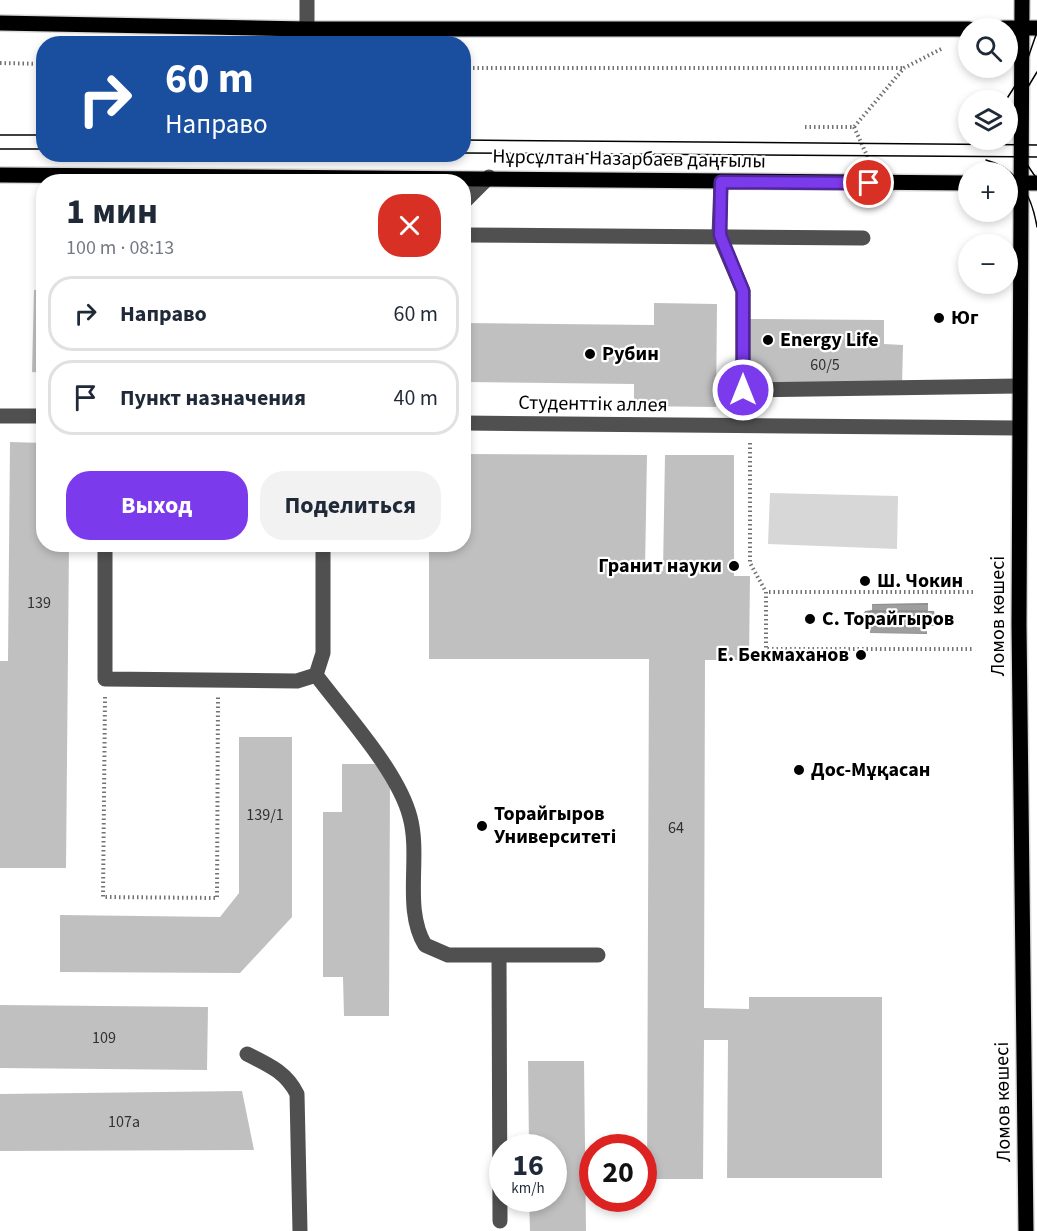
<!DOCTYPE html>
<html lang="ru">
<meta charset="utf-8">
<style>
body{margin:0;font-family:"Source Sans 3",sans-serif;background:#f2f2f3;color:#1f2937;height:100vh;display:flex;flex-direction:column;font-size:22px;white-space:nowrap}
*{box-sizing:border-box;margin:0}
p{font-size:20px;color:#747a83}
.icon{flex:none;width:33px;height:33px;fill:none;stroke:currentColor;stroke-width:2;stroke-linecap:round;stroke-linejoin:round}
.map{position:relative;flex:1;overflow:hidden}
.details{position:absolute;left:36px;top:174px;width:435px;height:378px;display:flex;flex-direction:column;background:#fff;border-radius:24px;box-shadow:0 3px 9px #0003}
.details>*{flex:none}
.hud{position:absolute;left:36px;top:36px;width:435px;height:126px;border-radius:24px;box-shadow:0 3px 9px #0003;background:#1a4fa0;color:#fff;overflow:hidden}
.tools{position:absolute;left:958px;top:18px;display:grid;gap:12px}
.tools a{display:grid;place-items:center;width:60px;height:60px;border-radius:50%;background:#fff;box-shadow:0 3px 9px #0003;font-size:30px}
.speed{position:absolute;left:489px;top:1134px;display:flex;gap:12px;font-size:30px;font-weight:700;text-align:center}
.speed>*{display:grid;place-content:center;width:78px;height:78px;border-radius:50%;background:#fff;box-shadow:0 3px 9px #0003;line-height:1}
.speed small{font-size:15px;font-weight:400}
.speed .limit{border:9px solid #d22;background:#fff;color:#111}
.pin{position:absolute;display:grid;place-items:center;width:51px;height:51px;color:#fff;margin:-26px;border:3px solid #fff;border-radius:50%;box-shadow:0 2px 6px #0007}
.me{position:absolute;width:66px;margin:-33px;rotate:0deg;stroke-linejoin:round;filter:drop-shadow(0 0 4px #0008)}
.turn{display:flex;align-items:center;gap:21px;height:126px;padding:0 30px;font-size:27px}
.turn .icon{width:78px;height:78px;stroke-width:2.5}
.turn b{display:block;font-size:42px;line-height:51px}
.round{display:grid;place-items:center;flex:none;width:63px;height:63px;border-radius:24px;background:#f2f2f3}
.overview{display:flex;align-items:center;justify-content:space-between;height:102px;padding:0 30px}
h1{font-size:36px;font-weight:700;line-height:45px}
.button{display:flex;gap:12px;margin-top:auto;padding:12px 30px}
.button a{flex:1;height:69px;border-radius:24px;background:#7c3aed;color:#fff;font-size:24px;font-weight:700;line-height:69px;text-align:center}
.button a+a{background:#f2f2f3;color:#1f2937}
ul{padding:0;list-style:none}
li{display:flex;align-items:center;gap:18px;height:75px;margin:0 12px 9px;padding:0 18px;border:3px solid #e0e1e3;border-radius:24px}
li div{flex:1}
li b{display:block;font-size:22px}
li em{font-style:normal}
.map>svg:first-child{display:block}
</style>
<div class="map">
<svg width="1037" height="1231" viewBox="0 0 1037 1231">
<defs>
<pattern id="water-rules" width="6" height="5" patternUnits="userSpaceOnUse" patternTransform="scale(1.5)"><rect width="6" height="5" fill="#9e9e9e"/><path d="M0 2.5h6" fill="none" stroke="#868686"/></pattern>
</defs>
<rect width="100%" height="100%" fill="#fff"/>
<!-- grass -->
<path fill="#d7d7d7" d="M 770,493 L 898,496 L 897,549 L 768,544 Z"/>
<!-- water -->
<path fill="url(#water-rules)" d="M 928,603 L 928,611 L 934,611 L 936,619 L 934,626 L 927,626 L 927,634 L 870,633 L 870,624 L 865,624 L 862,617 L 865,611 L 872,610 L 872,604 Z"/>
<!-- building -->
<path fill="#c0c0c0" d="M 34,290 L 44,290 L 44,373 L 32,372 Z
M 654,303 L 717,304 L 716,407 L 634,406 L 634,384 L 464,382 L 464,323 L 654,325 Z
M 747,319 L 884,320 L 884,344 L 903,345 L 902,386 L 746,385 Z
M 10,442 L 44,443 L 44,544 L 69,544 L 66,868 L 0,868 L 0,661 L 8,661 Z
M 464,454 L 647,455 L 645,570 L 663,571 L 665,455 L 734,455 L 734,576 L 750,576 L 749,660 L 705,660 L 704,1008 L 749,1009 L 749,997 L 882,997 L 882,1178 L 727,1178 L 728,1040 L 704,1040 L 703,1179 L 647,1179 L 649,659 L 429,659 L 429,544 L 464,544 Z
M 239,737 L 292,737 L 292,917 L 240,973 L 60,972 L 60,915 L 220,917 L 239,893 Z
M 342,764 L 375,764 L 390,780 L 389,1016 L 344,1016 L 343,977 L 323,977 L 323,812 L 342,812 Z
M 0,1005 L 208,1007 L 207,1070 L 0,1068 Z
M 528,1061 L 584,1061 L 586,1231 L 530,1231 L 529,1198 L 554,1198 L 554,1148 L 529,1148 Z
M 242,1091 L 254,1150 L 0,1151 L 0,1094 Z"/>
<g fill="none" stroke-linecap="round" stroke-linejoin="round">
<!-- major casing -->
<g stroke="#dbdbdb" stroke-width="18">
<path id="major" d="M 1022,0 L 1019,625 L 1026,1231
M 0,23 L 307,29 L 969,29
M 1003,28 L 1037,28
M 0,175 L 969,183
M 1008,183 L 1037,183"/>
</g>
<!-- path -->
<path stroke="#727272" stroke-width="4" stroke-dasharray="1.5 3" stroke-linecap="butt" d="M 0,63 L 44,64
M 464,68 L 904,68
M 805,127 L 854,127 L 904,68 L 943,48
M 854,127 L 869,160
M 750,443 L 750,563 L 766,592
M 973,592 L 766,592 L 766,649 L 973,649
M 105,697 L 103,897 L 217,898 L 218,697"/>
<!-- minor -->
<path stroke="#505050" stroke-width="15" d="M 307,29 L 307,0
M 721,182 L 719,235 L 743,291 L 743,390 L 1019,386
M 464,202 L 489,177
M 464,235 L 863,238
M 0,416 L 44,416
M 464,423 L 1018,428
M 105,544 L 105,679 L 297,681 L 316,675 L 323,653 L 323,544
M 316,675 C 346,715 398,771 410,817 C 421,858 403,908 425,945 L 448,955 L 598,955
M 499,955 L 500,1221
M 247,1054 C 269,1065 286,1072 297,1094 L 300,1231"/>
<!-- major -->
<use href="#major" stroke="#000" stroke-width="15"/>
<!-- tram -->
<path stroke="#000" stroke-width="1.5" d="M 1006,100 L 1022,75 L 1037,32
M 1008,120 L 1037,72
M 0,135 L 44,135
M 464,140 L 1037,145
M 0,149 L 44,149
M 464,153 L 1037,157
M 1016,155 L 1022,157 L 1037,179
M 986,160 C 1018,168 1032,197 1037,227"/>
</g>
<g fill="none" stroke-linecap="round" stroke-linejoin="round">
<!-- route casing -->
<g stroke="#51269a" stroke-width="15">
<path id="route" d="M 743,390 L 743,291 L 720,235 L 721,182 L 869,183"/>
</g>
<!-- route -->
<use href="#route" stroke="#7c3aed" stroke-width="10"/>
</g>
<!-- markers -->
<g fill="#000" stroke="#fff" stroke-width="2">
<circle cx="939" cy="318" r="6"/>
<circle cx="768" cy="340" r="6"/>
<circle cx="590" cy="354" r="6"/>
<circle cx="734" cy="566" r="6"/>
<circle cx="865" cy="581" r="6"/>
<circle cx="810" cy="619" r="6"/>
<circle cx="861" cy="655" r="6"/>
<circle cx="799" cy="770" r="6"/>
<circle cx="482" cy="826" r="6"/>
</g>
<g text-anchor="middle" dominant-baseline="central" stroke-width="4.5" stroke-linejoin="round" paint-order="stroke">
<!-- number labels -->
<g font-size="16" fill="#303030">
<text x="825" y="365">60/5</text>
<text x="39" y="603">139</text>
<text x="265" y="815">139/1</text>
<text x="676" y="828">64</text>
<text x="104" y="1038">109</text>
<text x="124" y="1122">107а</text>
</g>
<!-- street labels -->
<g font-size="20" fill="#000" stroke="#fff">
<text transform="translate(629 159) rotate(1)">Нұрсұлтан Назарбаев даңғылы</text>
<text transform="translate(593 404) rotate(1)">Студенттік аллея</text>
<text transform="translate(998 616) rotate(-90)">Ломов көшесі</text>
<text transform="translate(1003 1102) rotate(-91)">Ломов көшесі</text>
</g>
<!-- poi labels -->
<g font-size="20" font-weight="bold" fill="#000" stroke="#fff" text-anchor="start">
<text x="951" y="318">Юг</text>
<text x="780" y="340">Energy Life</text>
<text x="602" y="354">Рубин</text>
<text x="722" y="566" text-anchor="end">Гранит науки</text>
<text x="877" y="581">Ш. Чокин</text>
<text x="822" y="619">С. Торайгыров</text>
<text x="849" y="655" text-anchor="end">Е. Бекмаханов</text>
<text x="811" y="770">Дос-Мұқасан</text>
<text x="494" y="814">Торайгыров<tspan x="494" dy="23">Университеті</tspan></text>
</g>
</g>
</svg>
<div class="tools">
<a><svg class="icon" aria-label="search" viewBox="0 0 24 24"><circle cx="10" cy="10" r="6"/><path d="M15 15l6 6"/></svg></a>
<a><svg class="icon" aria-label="layers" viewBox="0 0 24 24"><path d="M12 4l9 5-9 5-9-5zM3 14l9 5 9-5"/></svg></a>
<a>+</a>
<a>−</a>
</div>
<div class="speed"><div>16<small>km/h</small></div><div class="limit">20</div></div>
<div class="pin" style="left:869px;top:183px;background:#d93025"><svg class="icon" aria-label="arrive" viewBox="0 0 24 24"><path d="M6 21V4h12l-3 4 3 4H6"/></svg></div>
<svg class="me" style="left:743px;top:390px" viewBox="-20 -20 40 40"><circle r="17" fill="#7c3aed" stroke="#fff" stroke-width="3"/><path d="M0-11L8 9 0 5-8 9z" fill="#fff"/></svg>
<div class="hud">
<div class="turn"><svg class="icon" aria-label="right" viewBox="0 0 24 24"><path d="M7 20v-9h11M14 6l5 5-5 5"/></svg><div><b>60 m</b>Направо</div></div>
</div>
<section class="details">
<div class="overview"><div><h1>1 мин</h1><p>100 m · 08:13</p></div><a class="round" style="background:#d93025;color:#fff"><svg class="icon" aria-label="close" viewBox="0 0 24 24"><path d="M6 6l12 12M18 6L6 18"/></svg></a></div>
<ul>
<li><svg class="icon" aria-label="right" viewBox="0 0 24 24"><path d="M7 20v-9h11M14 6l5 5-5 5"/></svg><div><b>Направо</b></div><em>60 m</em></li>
<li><svg class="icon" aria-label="arrive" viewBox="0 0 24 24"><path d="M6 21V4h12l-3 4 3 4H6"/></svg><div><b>Пункт назначения</b></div><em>40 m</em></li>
</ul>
<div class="button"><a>Выход</a><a>Поделиться</a></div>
</section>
</div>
